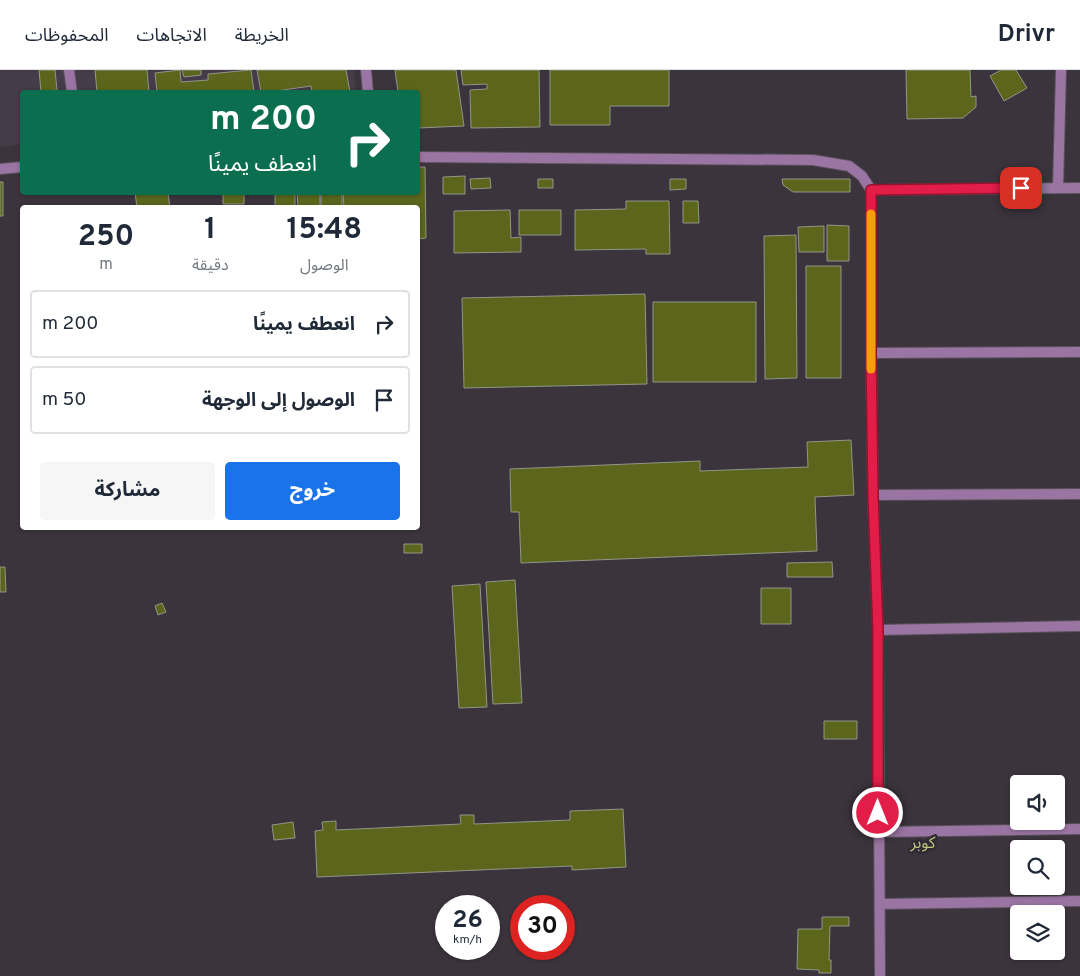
<!DOCTYPE html>
<html lang="ar">
<meta charset="utf-8">
<style>
body{margin:0;font-family:Overpass,"Noto Sans Arabic",sans-serif;background:#f6f6f7;color:#1f2937;direction:rtl;height:100vh;display:flex;flex-direction:column;font-size:19px;white-space:nowrap}
*{box-sizing:border-box;margin:0}
p{font-size:16px;color:#747a83}
.icon{flex:none;width:28px;height:28px;fill:none;stroke:currentColor;stroke-width:2;stroke-linecap:round;stroke-linejoin:round}
.map{position:relative;flex:1;overflow:hidden;direction:ltr}
.drawer{position:absolute;left:20px;top:135px;width:400px;height:325px;display:flex;flex-direction:column;background:#fff;border-radius:5px;box-shadow:0 1px 4px #0004;direction:rtl}
.drawer>*{flex:none}
.banner{position:absolute;left:20px;top:20px;width:400px;height:105px;border-radius:5px;box-shadow:0 1px 4px #0004;direction:rtl;background:#0b6e4f;color:#fff;overflow:hidden}
.tools{position:absolute;left:1010px;top:705px;display:grid;gap:10px}
.tools a{display:grid;place-items:center;width:55px;height:55px;border-radius:5px;background:#fff;box-shadow:0 1px 4px #0004;font-size:25px}
.speed{position:absolute;left:435px;top:825px;display:flex;gap:10px;font-size:25px;font-weight:700;text-align:center}
.speed>*{display:grid;place-content:center;width:65px;height:65px;border-radius:50%;background:#fff;box-shadow:0 1px 4px #0004;line-height:1}
.speed small{font-size:12px;font-weight:400}
.speed .limit{border:8px solid #d22;background:#fff;color:#111}
.pin{position:absolute;display:grid;place-items:center;width:42px;height:42px;color:#fff;margin:-21px;border-radius:10px;box-shadow:0 2px 8px #0006}
.me{position:absolute;width:55px;margin:-28px;rotate:0deg;stroke-linejoin:round;filter:drop-shadow(0 0 4px #0008)}
.turn{display:flex;align-items:center;gap:18px;height:105px;padding:0 20px;font-size:22px}
.turn .icon{width:65px;height:65px;stroke-width:2.5}
.turn b{display:block;font-size:35px;line-height:42px}
.eta{display:flex;justify-content:space-evenly;align-items:center;height:85px;text-align:center}
.eta b{font-size:30px;font-weight:700;line-height:35px}
.button{display:flex;gap:10px;margin-top:auto;padding:10px 20px}
.button a{flex:1;height:58px;border-radius:5px;background:#1a73e8;color:#fff;font-size:20px;font-weight:700;line-height:58px;text-align:center}
.button a+a{background:#f6f6f7;color:#1f2937}
ul{padding:0;list-style:none}
li{display:flex;align-items:center;gap:15px;height:68px;margin:0 10px 8px;padding:0 10px;border:2px solid #e0e1e3;border-radius:5px}
li div{flex:1}
li b{display:block;font-size:19px}
li em{font-style:normal}
header{display:flex;align-items:center;gap:30px;box-sizing:border-box;height:70px;padding:0 25px;background:#fff;border-bottom:1px solid #e0e1e3}
header strong{font-size:24px}
nav{display:flex;gap:28px;margin-inline-start:auto;font-size:18px}
.map>svg:first-child{display:block}
</style>
<header>
<strong>Drivr</strong>
<nav><a>الخريطة</a><a>الاتجاهات</a><a>المحفوظات</a></nav>
</header>
<div class="map">
<svg width="1080" height="906" viewBox="0 0 1080 906">
<rect width="100%" height="100%" fill="#3b343c"/>
<!-- built -->
<path fill="#463b49" d="M 0,0 L 354,0 L 356,22 L 22,22 L 22,74 L 0,77 Z"/>
<!-- building -->
<path fill="#5b661c" stroke="#929589" d="M 39,0 L 55,0 L 57,20 L 41,22 Z
M 95,0 L 147,0 L 149,22 L 97,22 Z
M 180,0 L 181,12 L 208,10 L 208,4 L 251,0 L 254,22 L 157,22 L 155,3 Z
M 182,0 L 201,0 L 201,5 L 184,7 Z
M 257,0 L 346,0 L 350,22 L 312,22 L 311,16 L 269,22 L 261,22 Z
M 395,0 L 456,0 L 464,56 L 418,58 L 418,22 L 398,22 Z
M 461,0 L 539,0 L 540,57 L 471,58 L 470,20 L 487,19 L 487,14 L 463,15 Z
M 550,0 L 669,0 L 669,36 L 610,36 L 610,55 L 550,55 Z
M 906,0 L 970,0 L 971,27 L 976,26 L 976,37 L 963,48 L 907,49 Z
M 1001,0 L 1016,0 L 1027,18 L 1004,31 L 990,6 Z
M 418,97 L 425,97 L 426,168 L 418,169 L 418,138 L 344,138 L 343,122 L 418,122 Z
M 465,106 L 465,124 L 443,124 L 443,107 Z
M 490,108 L 491,118 L 471,119 L 470,109 Z
M 538,109 L 553,109 L 553,118 L 538,118 Z
M 670,109 L 686,109 L 686,119 L 670,120 Z
M 782,109 L 850,109 L 850,122 L 793,122 L 783,115 Z
M 0,112 L 3,112 L 3,146 L 0,146 Z
M 135,122 L 168,122 L 170,138 L 137,138 Z
M 223,122 L 244,122 L 244,134 L 223,134 Z
M 275,122 L 295,122 L 295,138 L 275,138 Z
M 297,122 L 320,122 L 320,138 L 298,138 Z
M 321,122 L 342,122 L 342,138 L 321,138 Z
M 626,131 L 669,131 L 670,184 L 646,184 L 646,179 L 575,180 L 575,140 L 626,139 Z
M 683,131 L 698,131 L 699,153 L 683,153 Z
M 510,140 L 511,168 L 521,167 L 521,182 L 454,183 L 454,141 Z
M 519,140 L 561,140 L 561,165 L 519,165 Z
M 827,155 L 849,156 L 849,191 L 827,191 Z
M 824,156 L 824,182 L 799,182 L 798,157 Z
M 796,165 L 797,308 L 765,309 L 764,166 Z
M 806,196 L 841,196 L 841,308 L 806,308 Z
M 645,224 L 647,314 L 464,318 L 462,228 Z
M 653,232 L 756,232 L 756,312 L 653,312 Z
M 851,370 L 854,425 L 815,427 L 817,481 L 521,493 L 519,442 L 511,442 L 510,399 L 700,391 L 700,401 L 808,397 L 807,372 Z
M 404,474 L 422,474 L 422,483 L 404,483 Z
M 832,492 L 833,507 L 787,507 L 787,493 Z
M 0,497 L 5,497 L 6,522 L 0,522 Z
M 515,510 L 522,633 L 493,634 L 486,512 Z
M 480,514 L 487,637 L 459,638 L 452,516 Z
M 761,518 L 791,518 L 791,554 L 761,554 Z
M 162,533 L 166,542 L 158,545 L 155,536 Z
M 824,651 L 857,651 L 857,669 L 824,669 Z
M 623,739 L 626,797 L 572,800 L 572,796 L 317,807 L 315,761 L 323,760 L 322,752 L 336,751 L 336,760 L 461,754 L 460,745 L 474,745 L 474,754 L 570,750 L 570,741 Z
M 293,752 L 295,768 L 274,770 L 272,755 Z
M 822,847 L 849,847 L 849,856 L 830,856 L 829,890 L 831,890 L 831,903 L 819,903 L 819,900 L 797,899 L 798,859 L 822,859 Z"/>
<g fill="none" stroke-linecap="round" stroke-linejoin="round">
<!-- service casing -->
<g stroke="#585159" stroke-width="12">
<path id="service" d="M 69,0 L 72,22
M 366,0 L 368,22
M 418,87 L 813,90 L 849,96 L 862,106 L 871,120
M 0,99 L 22,97"/>
</g>
<!-- minor casing -->
<g stroke="#585159" stroke-width="12">
<path id="minor" d="M 1058,118 L 1061,0
M 871,283 L 1080,282
M 873,425 L 1080,424
M 878,560 L 1080,556
M 879,762 L 1080,759
M 880,834 L 1080,831
M 880,906 L 878,560 L 873,425 L 871,283 L 871,120 L 1080,118"/>
</g>
<!-- service -->
<use href="#service" stroke="#9a74a2" stroke-width="10"/>
<!-- minor -->
<use href="#minor" stroke="#9a74a2" stroke-width="10"/>
</g>
<g fill="none" stroke-linecap="round" stroke-linejoin="round">
<!-- route casing -->
<g stroke="#92132f" stroke-width="12">
<path id="route" d="M 878,743 L 878,560 L 873,425 L 871,283 L 871,120 L 1021,118"/>
</g>
<!-- route -->
<use href="#route" stroke="#e11d48" stroke-width="9"/>
<!-- slow -->
<path stroke="#f59e0b" stroke-width="9" d="M 871,299 L 871,144"/>
</g>
<g text-anchor="middle" dominant-baseline="central" stroke-width="5" stroke-linejoin="round" paint-order="stroke">
<!-- neighbourhood labels -->
<g font-size="16" fill="#bbc97d" stroke="#302a32">
<text x="923" y="774">كوبر</text>
</g>
</g>
</svg>
<div class="tools">
<a><svg class="icon" aria-label="sound" viewBox="0 0 24 24"><path d="M4 9h4l5-4v14l-5-4H4zM17 9q2 3 0 6"/></svg></a>
<a><svg class="icon" aria-label="search" viewBox="0 0 24 24"><circle cx="10" cy="10" r="6"/><path d="M15 15l6 6"/></svg></a>
<a><svg class="icon" aria-label="layers" viewBox="0 0 24 24"><path d="M12 4l9 5-9 5-9-5zM3 14l9 5 9-5"/></svg></a>
</div>
<div class="speed"><div>26<small>km/h</small></div><div class="limit">30</div></div>
<div class="pin" style="left:1021px;top:118px;background:#d93025"><svg class="icon" aria-label="arrive" viewBox="0 0 24 24"><path d="M6 21V4h12l-3 4 3 4H6"/></svg></div>
<svg class="me" style="left:878px;top:743px" viewBox="-20 -20 40 40"><circle r="17" fill="#e11d48" stroke="#fff" stroke-width="3"/><path d="M0-11L8 9 0 5-8 9z" fill="#fff"/></svg>
<div class="banner">
<div class="turn"><svg class="icon" aria-label="right" viewBox="0 0 24 24"><path d="M7 20v-9h11M14 6l5 5-5 5"/></svg><div><b>200 m</b>انعطف يمينًا</div></div>
</div>
<section class="drawer">
<div class="eta">
<div><b>15:48</b><p>الوصول</p></div>
<div><b>1</b><p>دقيقة</p></div>
<div><b>250</b><p>m</p></div>
</div>
<ul>
<li><svg class="icon" aria-label="right" viewBox="0 0 24 24"><path d="M7 20v-9h11M14 6l5 5-5 5"/></svg><div><b>انعطف يمينًا</b></div><em>200 m</em></li>
<li><svg class="icon" aria-label="arrive" viewBox="0 0 24 24"><path d="M6 21V4h12l-3 4 3 4H6"/></svg><div><b>الوصول إلى الوجهة</b></div><em>50 m</em></li>
</ul>
<div class="button"><a>خروج</a><a>مشاركة</a></div>
</section>
</div>
